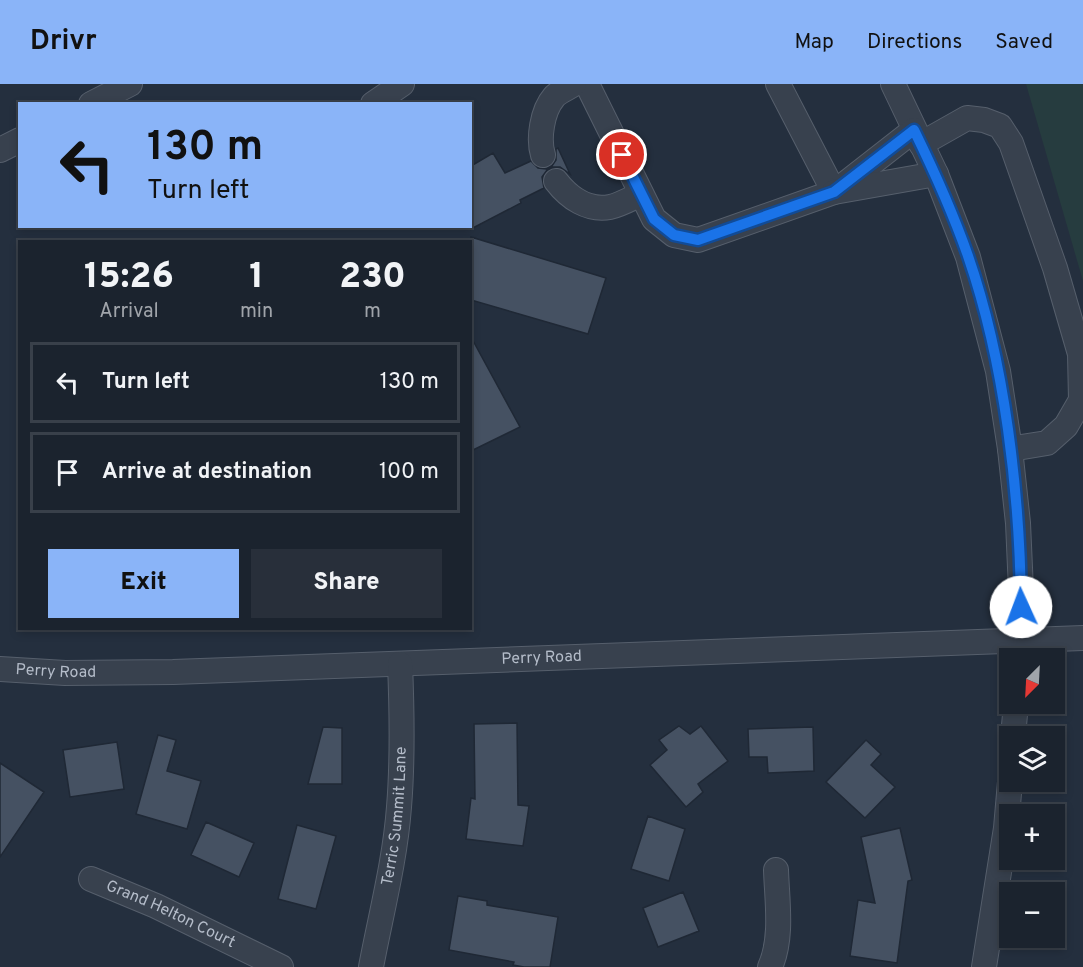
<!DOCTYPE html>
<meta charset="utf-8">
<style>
body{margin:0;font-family:Overpass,sans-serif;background:#282f3a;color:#f1f3f6;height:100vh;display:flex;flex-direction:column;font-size:22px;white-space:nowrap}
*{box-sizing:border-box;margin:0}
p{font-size:20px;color:#a0a4aa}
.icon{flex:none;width:33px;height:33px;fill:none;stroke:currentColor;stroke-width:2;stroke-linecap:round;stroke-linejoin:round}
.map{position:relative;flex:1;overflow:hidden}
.side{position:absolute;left:18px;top:156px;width:454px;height:390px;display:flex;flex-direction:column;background:#1b232e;border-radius:0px;box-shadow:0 3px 9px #0003,0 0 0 2px #39404a}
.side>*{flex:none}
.guide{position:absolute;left:18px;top:18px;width:454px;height:126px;border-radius:0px;box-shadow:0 3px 9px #0003,0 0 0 2px #39404a;background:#8ab4f8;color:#111;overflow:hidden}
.needle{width:39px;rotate:204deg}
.fabs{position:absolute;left:999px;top:564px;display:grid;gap:12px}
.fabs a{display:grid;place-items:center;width:66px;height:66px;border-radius:0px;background:#1b232e;box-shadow:0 3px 9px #0003,0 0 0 2px #39404a;font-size:30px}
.pin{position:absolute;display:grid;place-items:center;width:51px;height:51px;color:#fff;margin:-26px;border:3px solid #fff;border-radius:50%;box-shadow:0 2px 6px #0007}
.me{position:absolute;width:66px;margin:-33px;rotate:358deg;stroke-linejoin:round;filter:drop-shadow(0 0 4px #0008)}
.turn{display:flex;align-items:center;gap:21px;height:126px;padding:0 30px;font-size:27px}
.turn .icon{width:78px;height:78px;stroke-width:2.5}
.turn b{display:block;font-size:42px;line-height:51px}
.eta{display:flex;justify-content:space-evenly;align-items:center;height:102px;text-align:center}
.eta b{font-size:36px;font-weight:800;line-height:42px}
.action{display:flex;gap:12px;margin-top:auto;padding:12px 30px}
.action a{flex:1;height:69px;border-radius:0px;background:#8ab4f8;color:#111;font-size:24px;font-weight:800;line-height:69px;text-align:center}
.action a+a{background:#282f3a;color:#f1f3f6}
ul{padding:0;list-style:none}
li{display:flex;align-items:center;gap:18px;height:81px;margin:0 12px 9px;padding:0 18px;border:3px solid #39404a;border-radius:0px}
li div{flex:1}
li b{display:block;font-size:22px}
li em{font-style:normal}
header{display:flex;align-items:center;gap:36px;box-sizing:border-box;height:84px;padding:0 30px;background:#8ab4f8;color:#111}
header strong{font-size:28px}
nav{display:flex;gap:33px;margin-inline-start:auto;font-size:21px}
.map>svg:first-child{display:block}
</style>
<header>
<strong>Drivr</strong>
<nav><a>Map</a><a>Directions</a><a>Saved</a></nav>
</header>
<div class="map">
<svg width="1083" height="883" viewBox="0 0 1083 883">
<rect width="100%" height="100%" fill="#242f3e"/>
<!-- green -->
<path fill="#263c3f" d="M 1026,0 L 1083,0 L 1083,197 Z"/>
<!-- building -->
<path fill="#455162" stroke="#1f2835" stroke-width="1.5" d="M 558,64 L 570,90 L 560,83 L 553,83 L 547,86 L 542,93 L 544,104 L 520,116 L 521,119 L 471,145 L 471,82 L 493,69 L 505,89 L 531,77 L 538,84 L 546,85 L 552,82 L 556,76 L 556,65 Z
M 471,153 L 606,194 L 588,250 L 471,216 Z
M 471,253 L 520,343 L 471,367 Z
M 517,639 L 518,721 L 529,722 L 523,762 L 466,755 L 471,714 L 475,715 L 474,640 Z
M 679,642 L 690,650 L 701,642 L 728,677 L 698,700 L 703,708 L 686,723 L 650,681 L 667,666 L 659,656 Z
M 323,643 L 342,644 L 342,700 L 308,700 Z
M 813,643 L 814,687 L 768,689 L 767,673 L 749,673 L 748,645 Z
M 158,651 L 176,656 L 167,687 L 201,697 L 187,745 L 136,730 Z
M 866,656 L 881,670 L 871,681 L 895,703 L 865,734 L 826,698 Z
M 117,658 L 124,705 L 70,713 L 63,666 Z
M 0,679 L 44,708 L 0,773 Z
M 648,732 L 685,745 L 669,797 L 631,785 Z
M 206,738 L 254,759 L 239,793 L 191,771 Z
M 297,741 L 336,752 L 316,825 L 278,815 Z
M 900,744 L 912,796 L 908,797 L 897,879 L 850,872 L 858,816 L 875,819 L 861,753 Z
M 683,808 L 699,847 L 658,863 L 643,824 Z
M 458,812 L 487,817 L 487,821 L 558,833 L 550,883 L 524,883 L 513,881 L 514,878 L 449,866 Z"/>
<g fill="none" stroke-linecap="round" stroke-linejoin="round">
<!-- minor casing -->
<g stroke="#565f6c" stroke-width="26">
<g id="minor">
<path d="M 587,0 L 654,135 L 674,151 L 698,156 L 834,108 L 778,0"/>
<path d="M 893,0 L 936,90 L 968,173 L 998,287 L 1010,365 L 1018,439 L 1021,506 L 1020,574"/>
<path d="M 91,20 L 130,0"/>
<path d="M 373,20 L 402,0"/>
<path d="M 921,60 L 967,34 L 984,36 L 1000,42 L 1011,59 L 1055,184 L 1080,270 L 1081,316 L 1066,342 L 1047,359 L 1010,365"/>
<path d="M 0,66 L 20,56"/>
<path d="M 543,71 C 538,55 542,27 554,13 C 558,8 568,4 574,0"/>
<path d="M 556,97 C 569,114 588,127 610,123 C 620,121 632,114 641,110"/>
<path d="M 836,107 L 914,46"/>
<path d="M 834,108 L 936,90"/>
<path id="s1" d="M 0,585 L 65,589 L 173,588 L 1083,554"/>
<path d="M 1013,652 L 1016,620"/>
<path id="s2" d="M 91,795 L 156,822 L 281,883"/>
<path id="s3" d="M 371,883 C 381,830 395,777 399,723 C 403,675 402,628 400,580"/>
<path d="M 770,883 C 783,854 777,817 776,786"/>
<path d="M 984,883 L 1006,744 L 1010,698"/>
</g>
</g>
<!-- minor -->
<use href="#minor" stroke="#38414e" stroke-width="24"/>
</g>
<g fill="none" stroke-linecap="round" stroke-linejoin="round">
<!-- route casing -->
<g stroke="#114b97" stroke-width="15">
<path id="route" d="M 622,71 L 654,135 L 674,151 L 698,156 L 834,108 L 914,46 C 934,87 953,129 968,172 C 1005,279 1020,410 1021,523"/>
</g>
<!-- route -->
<use href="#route" stroke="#1a73e8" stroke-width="10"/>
</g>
<g text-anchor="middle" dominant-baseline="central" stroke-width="4.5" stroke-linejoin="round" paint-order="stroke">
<!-- street labels -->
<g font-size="16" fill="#b4bcc9" stroke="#1d2633">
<text stroke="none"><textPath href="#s1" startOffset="542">Perry Road</textPath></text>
<text stroke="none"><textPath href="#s1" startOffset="56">Perry Road</textPath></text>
<text stroke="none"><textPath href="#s3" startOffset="153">Terric Summit Lane</textPath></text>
<text stroke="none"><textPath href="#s2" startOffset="87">Grand Helton Court</textPath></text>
</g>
</g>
</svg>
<div class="fabs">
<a><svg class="needle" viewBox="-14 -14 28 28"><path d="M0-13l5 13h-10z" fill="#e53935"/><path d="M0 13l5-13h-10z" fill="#a0a4aa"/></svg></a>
<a><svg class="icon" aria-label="layers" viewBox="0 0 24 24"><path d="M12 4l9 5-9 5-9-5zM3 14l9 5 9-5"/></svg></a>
<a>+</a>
<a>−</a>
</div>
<div class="pin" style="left:622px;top:71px;background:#d93025"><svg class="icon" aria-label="arrive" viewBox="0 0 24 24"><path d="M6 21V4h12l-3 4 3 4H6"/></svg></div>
<svg class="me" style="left:1021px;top:523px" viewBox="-20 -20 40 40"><circle r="19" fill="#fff"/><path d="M0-13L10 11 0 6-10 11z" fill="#1a73e8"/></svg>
<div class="guide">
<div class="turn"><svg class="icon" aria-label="left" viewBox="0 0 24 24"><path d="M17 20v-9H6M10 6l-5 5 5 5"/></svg><div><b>130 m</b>Turn left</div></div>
</div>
<section class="side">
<div class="eta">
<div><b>15:26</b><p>Arrival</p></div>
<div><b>1</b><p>min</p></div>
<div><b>230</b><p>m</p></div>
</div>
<ul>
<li><svg class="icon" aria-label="left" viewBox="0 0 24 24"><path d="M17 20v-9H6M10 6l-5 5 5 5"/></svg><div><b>Turn left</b></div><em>130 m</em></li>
<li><svg class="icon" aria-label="arrive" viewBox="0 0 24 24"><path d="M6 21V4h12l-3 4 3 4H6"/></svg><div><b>Arrive at destination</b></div><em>100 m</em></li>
</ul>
<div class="action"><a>Exit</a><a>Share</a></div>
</section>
</div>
